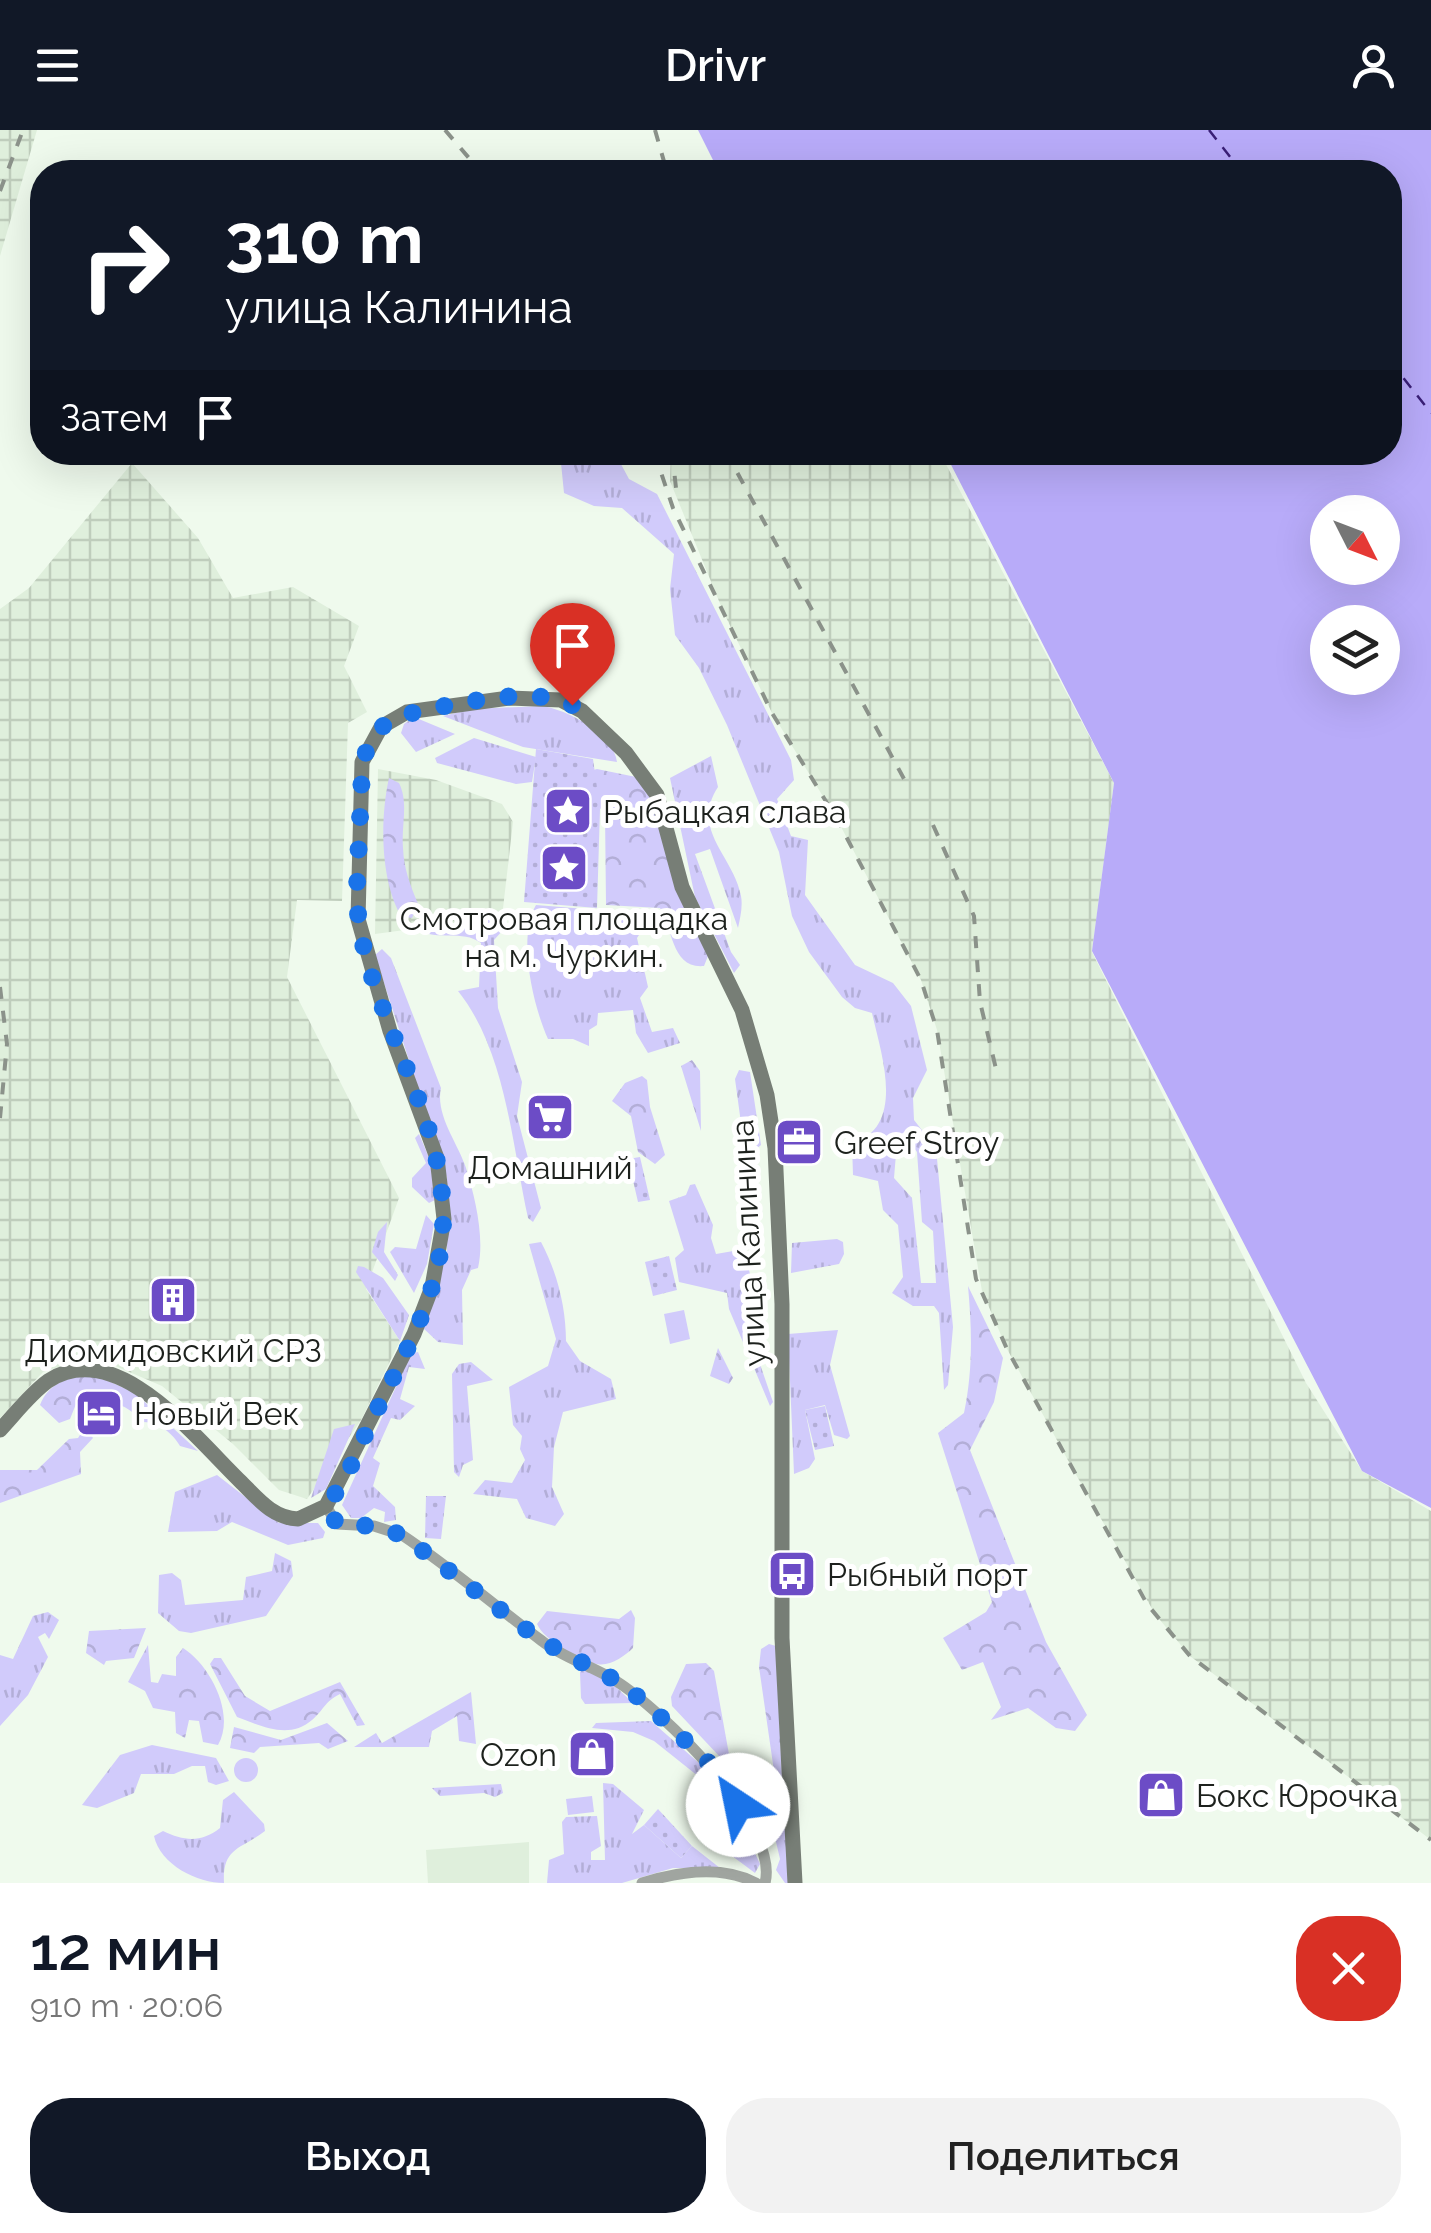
<!DOCTYPE html>
<html lang="ru">
<meta charset="utf-8">
<style>
body{margin:0;font-family:Raleway,sans-serif;background:#f2f2f2;color:#222;height:100vh;display:flex;flex-direction:column;font-size:38px;white-space:nowrap}
*{box-sizing:border-box;margin:0}
p{font-size:32px;color:#767676}
.icon{flex:none;width:55px;height:55px;fill:none;stroke:currentColor;stroke-width:2;stroke-linecap:round;stroke-linejoin:round}
.map{position:relative;height:1753px;overflow:hidden}
.details{display:flex;flex-direction:column;background:#fff;flex:1}
.details>*{flex:none}
.hud{position:absolute;left:30px;top:30px;width:1372px;height:305px;border-radius:40px;box-shadow:0 10px 40px #0002;background:#111827;color:#fff;overflow:hidden}
.needle{width:65px;rotate:132deg}
.controls{position:absolute;left:1310px;top:365px;display:grid;gap:20px}
.controls a{display:grid;place-items:center;width:90px;height:90px;border-radius:50%;background:#fff;box-shadow:0 10px 40px #0002;font-size:50px}
.pin{position:absolute;display:grid;place-items:center;width:85px;height:85px;color:#fff;margin:-102px -42px;border-radius:50% 50% 50% 0;rotate:-45deg;box-shadow:0 0 10px #0007}
.pin .icon{rotate:45deg}
.me{position:absolute;width:110px;margin:-55px;rotate:326deg;stroke-linejoin:round;filter:drop-shadow(0 0 8px #0008)}
.turn{display:flex;align-items:center;gap:35px;height:210px;padding:0 30px;font-size:45px}
.turn .icon{width:130px;height:130px;stroke-width:2.5}
.turn b{display:block;font-size:70px;line-height:85px}
.then{display:flex;align-items:center;height:95px;padding:0 30px;background:#0003;gap:20px;font-size:38px}
.round{display:grid;place-items:center;flex:none;width:105px;height:105px;border-radius:40px;background:#f2f2f2}
.head{display:flex;align-items:center;justify-content:space-between;height:170px;padding:0 30px}
h1{font-size:60px;font-weight:600;line-height:75px;color:#111827}
.primary-button{display:flex;gap:20px;margin-top:auto;padding:20px 30px}
.primary-button a{flex:1;height:115px;border-radius:40px;background:#111827;color:#fff;font-size:40px;font-weight:600;line-height:115px;text-align:center}
.primary-button a+a{background:#f2f2f2;color:#222}
header{display:flex;justify-content:space-between;align-items:center;height:130px;padding:0 30px;background:#111827;color:#fff;font-size:45px;font-weight:600}
.map>svg:first-child{display:block}
</style>
<header><svg class="icon" aria-label="menu" viewBox="0 0 24 24"><path d="M4 6h16M4 12h16M4 18h16"/></svg>Drivr<svg class="icon" aria-label="person" viewBox="0 0 24 24"><circle cx="12" cy="8" r="4"/><path d="M4 21q1-7 8-7t8 7"/></svg></header>
<div class="map">
<svg width="1431" height="1753" viewBox="0 0 1431 1753">
<defs>
<pattern id="industrial-grid" width="8" height="8" patternUnits="userSpaceOnUse" patternTransform="scale(2.5)"><rect width="8" height="8" fill="#dfefdc"/><path d="M0 4h8M4 0v8" fill="none" stroke="#bfcdbc"/></pattern>
<pattern id="grass-tufts" width="24" height="20" patternUnits="userSpaceOnUse" patternTransform="scale(2.5)"><rect width="24" height="20" fill="#d1cbfb"/><path d="M3 7l-1-3M5 7V3M7 7l1-3M15 17l-1-3M17 17v-4M19 17l1-3" fill="none" stroke="#b3aed7"/></pattern>
<pattern id="forest-crowns" width="20" height="18" patternUnits="userSpaceOnUse" patternTransform="scale(2.5)"><rect width="20" height="18" fill="#d1cbfb"/><path d="M2 6a3 3 0 1 1 6 0M12 15a3 3 0 1 1 6 0" fill="none" stroke="#b3aed7"/></pattern>
<pattern id="park-dots" width="8" height="8" patternUnits="userSpaceOnUse" patternTransform="scale(2.5)"><rect width="8" height="8" fill="#d1cbfb"/><path d="M2 2h.1M6 6h.1" fill="none" stroke="#b3aed7" stroke-width="1.8" stroke-linecap="round"/></pattern>
</defs>
<rect width="100%" height="100%" fill="#effaed"/>
<!-- built -->
<path fill="#dfefdc" d="M 529,1712 L 529,1753 L 428,1753 L 426,1720 Z"/>
<!-- industrial -->
<path fill="url(#industrial-grid)" d="M 0,0 L 37,0 L 0,126 Z
M 671,323 L 940,323 L 1114,653 L 1092,822 L 1306,1253 L 1362,1341 L 1431,1381 L 1431,1710 L 1190,1526 L 1155,1484 L 1070,1334 L 1007,1219 L 982,1161 L 937,900 L 921,850 L 838,691 L 772,583 L 723,481 L 670,351 Z
M 132,333 L 198,408 L 233,468 L 293,457 L 359,496 L 344,536 L 367,582 L 348,593 L 342,771 L 297,770 L 287,847 L 399,1068 L 366,1159 L 400,1211 L 361,1290 L 307,1369 L 279,1360 L 233,1314 L 162,1256 L 92,1226 L 43,1242 L 0,1288 L 0,479 L 29,458 Z
M 378,639 L 436,650 L 502,674 L 513,692 L 502,787 L 375,804 Z"/>
<!-- grass -->
<path fill="url(#grass-tufts)" fill-rule="evenodd" d="M 560,323 L 615,323 L 629,349 L 657,364 L 791,630 L 794,650 L 777,669 L 791,706 L 808,710 L 805,765 L 855,835 L 893,853 L 911,876 L 927,940 L 913,968 L 914,990 L 936,1018 L 953,1197 L 948,1255 L 944,1260 L 939,1183 L 934,1176 L 913,1176 L 892,1163 L 903,1147 L 898,1095 L 883,1080 L 878,1051 L 853,1045 L 852,1014 C 907,996 881,924 872,883 L 855,878 L 842,867 L 809,822 L 792,786 L 779,722 L 727,595 L 699,538 L 675,505 L 670,459 L 674,424 L 622,378 L 594,376 L 564,363 ZM 910,1013 L 917,1022 L 922,1092 L 933,1101 L 936,1153 L 921,1153 L 912,1068 L 894,1048 L 896,1024 Z
M 541,576 C 567,579 614,604 617,632 L 523,617 L 443,586 L 472,579 Z
M 414,587 L 455,604 L 416,622 L 401,603 L 404,594 Z
M 474,608 L 536,627 L 532,652 L 516,654 L 437,633 L 435,628 Z
M 711,626 L 718,657 C 690,700 733,725 741,766 C 743,777 740,788 738,798 L 710,719 L 695,724 L 731,822 L 740,835 L 734,843 L 695,767 L 670,648 Z
M 536,775 L 586,779 L 601,789 L 649,791 L 653,799 L 641,802 L 637,808 L 648,857 L 640,868 L 652,902 L 673,898 L 680,913 L 648,923 L 636,903 L 633,880 L 598,883 L 597,895 L 589,900 L 589,916 L 573,909 L 548,909 C 533,876 517,807 536,775 Z
M 503,788 L 504,799 L 494,810 L 498,878 L 522,952 L 517,986 L 541,1078 L 533,1092 L 528,1088 C 512,1015 506,921 458,861 L 479,857 L 481,813 C 462,799 438,812 417,799 Z
M 382,819 L 391,828 L 441,958 C 435,985 458,1013 466,1038 C 475,1067 485,1108 478,1138 L 471,1140 L 462,1160 L 463,1215 L 438,1212 L 423,1198 L 447,1121 L 447,1048 L 375,825 Z
M 739,940 L 750,942 L 761,1015 L 755,1020 L 744,1015 L 735,949 Z
M 419,1004 L 430,1030 L 435,1070 L 429,1073 L 412,1057 L 412,1048 L 426,1033 L 415,1008 Z
M 695,1054 L 713,1095 L 711,1108 L 716,1124 L 739,1120 L 745,1124 L 750,1144 L 749,1202 L 773,1272 L 770,1276 L 729,1179 L 727,1163 L 679,1152 L 675,1128 L 684,1120 L 669,1071 L 686,1065 L 690,1055 Z
M 426,1085 L 434,1094 L 427,1134 L 414,1163 L 390,1122 L 395,1117 L 416,1119 Z
M 387,1092 L 384,1122 L 398,1145 L 395,1151 L 372,1122 L 378,1102 Z
M 837,1109 L 843,1112 L 844,1124 L 839,1134 L 791,1143 L 792,1113 Z
M 541,1112 C 557,1142 566,1177 566,1211 L 580,1231 L 611,1249 L 616,1269 L 563,1282 L 554,1317 L 552,1357 L 564,1384 L 555,1396 L 526,1388 L 517,1369 L 473,1364 L 485,1350 L 512,1353 L 525,1330 L 520,1319 L 522,1306 L 513,1295 L 509,1257 L 548,1236 L 556,1209 L 529,1114 Z
M 364,1137 L 383,1148 L 409,1185 L 400,1211 L 356,1142 L 358,1136 Z
M 838,1200 L 830,1235 L 850,1306 L 847,1309 L 834,1305 L 825,1275 L 805,1280 L 815,1329 L 809,1338 L 794,1344 L 788,1204 Z
M 418,1222 L 425,1239 L 409,1237 L 400,1269 L 415,1276 L 400,1290 L 391,1288 L 373,1328 L 380,1333 L 373,1356 L 395,1377 L 396,1390 L 384,1392 L 385,1382 L 374,1378 L 361,1388 L 351,1388 L 342,1375 L 411,1224 Z
M 471,1232 L 493,1250 L 467,1256 L 473,1330 L 463,1335 L 459,1347 L 454,1342 L 452,1244 L 459,1234 Z
M 355,1294 L 326,1359 L 311,1368 L 334,1299 Z
M 217,1345 L 279,1393 L 318,1393 L 325,1402 L 323,1408 L 288,1415 L 232,1392 L 217,1401 L 168,1402 L 175,1362 Z
M 275,1423 L 291,1431 L 293,1446 L 266,1486 L 191,1503 L 179,1501 L 158,1483 L 159,1445 L 172,1443 L 181,1450 L 185,1475 L 243,1470 L 246,1447 L 272,1441 Z
M 48,1482 L 59,1490 L 49,1509 L 45,1503 L 38,1507 L 48,1527 L 28,1565 L 0,1596 L 0,1525 L 13,1529 L 33,1486 Z
M 584,1538 L 614,1555 L 633,1573 L 585,1574 L 581,1568 L 580,1542 Z
M 651,1591 L 715,1647 L 719,1657 L 713,1658 L 654,1611 L 633,1602 L 592,1598 L 596,1593 Z
M 152,1615 L 216,1628 L 229,1651 L 216,1655 L 208,1652 L 205,1636 L 192,1636 L 174,1644 L 141,1644 L 134,1663 L 97,1678 L 82,1675 L 120,1625 Z
M234 1640a12 12 0 1 1 24 0a12 12 0 1 1-24 0Z
M 603,1653 L 613,1654 L 644,1680 L 632,1704 L 644,1695 L 681,1728 L 692,1716 L 720,1738 L 673,1738 L 622,1753 L 547,1753 L 549,1730 L 564,1724 L 562,1692 L 566,1687 L 597,1686 L 601,1716 L 591,1722 L 591,1730 L 605,1730 Z
M 501,1654 L 503,1663 L 495,1667 L 484,1663 L 440,1666 L 432,1658 Z
M 234,1662 L 264,1694 L 265,1701 C 242,1719 222,1717 224,1753 C 198,1753 160,1735 154,1706 L 163,1701 C 184,1711 201,1713 220,1698 L 223,1670 Z
M 767,1673 L 785,1678 L 791,1753 L 785,1753 L 776,1740 L 780,1729 Z
M 736,1695 L 742,1695 L 760,1734 L 755,1743 L 720,1717 Z"/>
<!-- forest -->
<path fill="url(#forest-crowns)" d="M 597,639 L 636,647 L 651,668 L 708,826 L 704,836 C 671,839 673,798 660,778 L 606,775 L 605,682 L 597,676 L 590,641 Z
M 389,648 L 399,653 C 409,673 401,695 403,718 C 404,740 410,754 418,774 L 412,788 L 401,786 C 380,750 380,688 389,648 Z
M 692,930 L 700,941 L 701,1001 L 681,936 Z
M 642,946 L 647,950 L 650,977 L 665,1025 L 655,1034 L 638,1022 L 631,986 L 612,971 L 625,953 Z
M 968,1156 L 1003,1228 L 994,1272 L 970,1320 L 1046,1512 L 1087,1585 L 1075,1601 L 1056,1598 L 1028,1578 L 991,1590 L 1001,1577 L 983,1532 L 962,1540 L 943,1508 L 986,1482 L 992,1472 L 938,1303 L 964,1283 C 973,1240 972,1200 968,1156 Z
M 718,1218 L 733,1248 L 729,1254 L 710,1246 Z
M 89,1242 L 135,1263 L 198,1321 L 180,1316 C 173,1303 157,1291 142,1292 C 126,1270 102,1272 80,1264 L 70,1289 L 59,1293 L 40,1275 C 49,1252 68,1249 89,1242 Z
M 85,1297 L 93,1308 L 80,1322 L 81,1344 L 0,1373 L 0,1340 L 37,1340 L 69,1309 L 78,1308 Z
M 631,1480 L 635,1488 L 633,1518 C 625,1526 609,1537 597,1534 C 579,1531 544,1510 537,1494 L 547,1481 L 619,1489 Z
M 146,1498 L 134,1528 L 106,1531 L 104,1535 L 86,1523 L 89,1501 Z
M 769,1514 L 776,1516 L 783,1669 L 776,1655 L 759,1537 L 761,1519 Z
M 148,1515 L 151,1552 L 158,1553 L 162,1544 L 176,1546 L 176,1527 L 183,1518 C 210,1535 236,1584 218,1615 L 203,1612 L 199,1591 L 189,1590 L 185,1608 L 176,1603 L 175,1582 L 153,1578 L 145,1561 L 128,1552 Z
M 214,1528 L 221,1528 L 245,1566 L 270,1581 L 340,1552 L 365,1595 L 357,1596 L 340,1564 C 324,1572 324,1580 312,1590 C 289,1610 261,1596 237,1587 L 210,1534 Z
M 706,1533 L 714,1541 L 730,1630 L 743,1633 L 746,1668 L 765,1714 L 722,1639 L 720,1627 L 672,1576 L 671,1567 L 686,1534 Z
M 471,1562 L 476,1614 L 459,1611 L 457,1586 L 432,1601 L 429,1617 L 354,1617 L 376,1603 L 382,1613 Z
M 327,1593 L 348,1611 L 328,1619 L 319,1613 L 260,1617 L 254,1623 L 230,1618 L 234,1597 L 281,1610 Z"/>
<!-- park -->
<path fill="url(#park-dots)" d="M 536,619 L 593,629 L 600,679 L 597,778 L 524,772 Z
M 640,1027 L 650,1070 L 638,1072 L 628,1029 Z
M 669,1126 L 677,1160 L 653,1166 L 645,1132 Z
M 825,1276 L 834,1316 L 815,1320 L 805,1280 Z
M 426,1366 L 446,1366 L 441,1409 L 425,1408 Z
M 658,1679 L 692,1716 L 681,1728 L 644,1695 Z"/>
<!-- pitch -->
<path fill="#d1cbfb" d="M 684,1180 L 690,1209 L 670,1214 L 664,1184 Z
M 592,1666 L 594,1682 L 568,1685 L 566,1669 Z"/>
<!-- water -->
<path fill="#b8abf9" fill-rule="evenodd" d="M 698,0 L 1431,0 L 1431,1378 L 1362,1341 L 1092,821 L 1114,653 L 945,323 L 1390,322 L 1390,42 L 719,42 ZM 1328,382 L 1382,382 L 1382,438 L 1328,438 ZM 1328,492 L 1382,492 L 1382,548 L 1328,548 Z"/>
<g fill="none" stroke-linecap="round" stroke-linejoin="round">
<!-- ferry -->
<path stroke="#3a1f77" stroke-width="2.5" stroke-dasharray="12 10" stroke-linecap="butt" d="M 1209,0 L 1242,42
M 1390,231 L 1431,283"/>
<!-- minor -->
<path stroke="#a0a5a0" stroke-width="11" d="M 326,1376 L 337,1394 L 374,1396 L 402,1405 C 450,1437 495,1476 542,1511 C 563,1528 593,1536 616,1551 C 662,1580 780,1695 765,1753
M 642,1753 C 677,1742 722,1735 756,1753"/>
<!-- secondary -->
<path stroke="#777e76" stroke-width="15" d="M 0,1300 C 15,1284 30,1264 48,1251 C 117,1205 197,1310 242,1353 C 258,1369 273,1388 298,1389 L 326,1376 L 414,1204 L 432,1157 L 444,1089 L 437,1028 L 390,901 L 358,789 L 362,632 L 381,597 L 407,582 L 509,568 L 561,570 L 582,581 L 626,623 L 657,665 L 682,757 L 742,880 L 767,965 L 775,1018 L 782,1174 L 782,1508 L 795,1753"/>
<!-- rail -->
<path stroke="#8b928a" stroke-width="4" stroke-dasharray="12 12" stroke-linecap="butt" d="M 445,0 L 481,42
M 655,0 L 667,42
M 0,61 L 23,0
M 654,322 L 673,378 L 772,583 L 838,691 L 921,850 L 937,900 L 976,1149 L 1007,1219 L 1147,1474 L 1190,1526 L 1431,1710
M 672,322 L 676,358
M 726,322 L 909,658
M 933,695 L 974,786 L 980,872 L 997,943
M 0,857 L 7,914 L 0,988"/>
</g>
<g fill="none" stroke-linecap="round" stroke-linejoin="round">
<!-- route -->
<path stroke="#1a73e8" stroke-width="18" stroke-dasharray="0 32.4" d="M 572,575 C 535,558 483,569 445,576 C 360,590 363,611 360,689 C 359,728 353,771 362,810 C 382,902 442,989 443,1084 C 445,1157 403,1226 372,1290 C 358,1319 347,1351 326,1376 L 337,1394 L 374,1396 L 402,1405 L 540,1510 L 617,1551 L 647,1574 L 712,1636 L 738,1675"/>
</g>
<!-- icons -->
<defs>
<g id="sight-square" transform="scale(2.5)"><rect x="-9" y="-9" width="18" height="18" rx="4" fill="#6c4cc6" stroke="#fff"/><path d="M0-6L1.8-2.2L6-1.7L2.9 1.2L3.7 5.4L0 3.3L-3.7 5.4L-2.9 1.2L-6-1.7L-1.8-2.2Z" fill="#fff"/></g>
<g id="supermarket-square" transform="scale(2.5)"><rect x="-9" y="-9" width="18" height="18" rx="4" fill="#6c4cc6" stroke="#fff"/><path d="M-6-5.5h2.5l.6 2H6L4.5 2H-2.5L-4.4-4H-6ZM-1.5 3.2a1.3 1.3 0 1 0 .1 0ZM3 3.2a1.3 1.3 0 1 0 .1 0Z" fill="#fff"/></g>
<g id="office-square" transform="scale(2.5)"><rect x="-9" y="-9" width="18" height="18" rx="4" fill="#6c4cc6" stroke="#fff"/><path d="M-6-3h4V-5.5h4V-3h4V5H-6ZM-1-4.5V-3h2v-1.5ZM-6 0V1H6V0Z" fill="#fff"/></g>
<g id="building-square" transform="scale(2.5)"><rect x="-9" y="-9" width="18" height="18" rx="4" fill="#6c4cc6" stroke="#fff"/><path d="M-4-6H4V6H1V3H-1V6H-4ZM-2.5-4.3h1.7v1.8h-1.7ZM.8-4.3h1.7v1.8H.8ZM-2.5-1h1.7V.8h-1.7ZM.8-1h1.7V.8H.8Z" fill="#fff"/></g>
<g id="hotel-square" transform="scale(2.5)"><rect x="-9" y="-9" width="18" height="18" rx="4" fill="#6c4cc6" stroke="#fff"/><path d="M-6-4.5h1.5V1H6V5H4.5V3h-9V5H-6ZM-4 0a1.8 1.8 0 1 1 3.6 0ZM.5 0V-2.5h3Q6-2.5 6 0Z" fill="#fff"/></g>
<g id="bus-square" transform="scale(2.5)"><rect x="-9" y="-9" width="18" height="18" rx="4" fill="#6c4cc6" stroke="#fff"/><path d="M-5-6H5V4H4V6H2V4H-2V6H-4V4H-5ZM-3.5-4V0h7V-4ZM-3.5 1.2v1.5H-2V1.2ZM2 1.2v1.5H3.5V1.2Z" fill="#fff"/></g>
<g id="shop-square" transform="scale(2.5)"><rect x="-9" y="-9" width="18" height="18" rx="4" fill="#6c4cc6" stroke="#fff"/><path d="M-5-2.5h2.3a2.7 3.5 0 0 1 5.4 0H5L5.5 6h-11ZM-1.5-2.5h3a1.5 2.3 0 0 0-3 0Z" fill="#fff"/></g>
</defs>
<g fill-rule="evenodd">
<use href="#sight-square" x="568" y="681"/>
<use href="#sight-square" x="564" y="738"/>
<use href="#supermarket-square" x="550" y="987"/>
<use href="#office-square" x="799" y="1012"/>
<use href="#building-square" x="173" y="1170"/>
<use href="#hotel-square" x="99" y="1283"/>
<use href="#bus-square" x="792" y="1444"/>
<use href="#shop-square" x="592" y="1624"/>
<use href="#shop-square" x="1161" y="1665"/>
</g>
<g text-anchor="middle" dominant-baseline="central" stroke-width="10" stroke-linejoin="round" paint-order="stroke">
<!-- poi labels -->
<g font-size="32" fill="#1d211d" stroke="#fff" text-anchor="start">
<text x="603" y="681">Рыбацкая слава</text>
<text x="564" y="788" text-anchor="middle">Смотровая площадка<tspan x="564" dy="37">на м. Чуркин.</tspan></text>
<text x="834" y="1012">Greef Stroy</text>
<text x="550" y="1037" text-anchor="middle">Домашний</text>
<text x="173" y="1220" text-anchor="middle">Диомидовский СРЗ</text>
<text x="134" y="1283">Новый Век</text>
<text x="827" y="1444">Рыбный порт</text>
<text x="557" y="1624" text-anchor="end">Ozon</text>
<text x="1196" y="1665">Бокс Юрочка</text>
</g>
<!-- street labels -->
<g font-size="32" fill="#1d211d" stroke="#fff">
<text transform="translate(748 1113) rotate(-93)">улица Калинина</text>
</g>
</g>
</svg>
<div class="controls">
<a><svg class="needle" viewBox="-14 -14 28 28"><path d="M0-13l5 13h-10z" fill="#e53935"/><path d="M0 13l5-13h-10z" fill="#767676"/></svg></a>
<a><svg class="icon" aria-label="layers" viewBox="0 0 24 24"><path d="M12 4l9 5-9 5-9-5zM3 14l9 5 9-5"/></svg></a>
</div>
<div class="pin" style="left:572px;top:575px;background:#d93025"><svg class="icon" aria-label="arrive" viewBox="0 0 24 24"><path d="M6 21V4h12l-3 4 3 4H6"/></svg></div>
<svg class="me" style="left:738px;top:1675px" viewBox="-20 -20 40 40"><circle r="19" fill="#fff"/><path d="M0-13L10 11 0 6-10 11z" fill="#1a73e8"/></svg>
<div class="hud">
<div class="turn"><svg class="icon" aria-label="right" viewBox="0 0 24 24"><path d="M7 20v-9h11M14 6l5 5-5 5"/></svg><div><b>310 m</b>улица Калинина</div></div>
<div class="then">Затем<svg class="icon" aria-label="arrive" viewBox="0 0 24 24"><path d="M6 21V4h12l-3 4 3 4H6"/></svg></div>
</div>
</div>
<section class="details">
<div class="head"><div><h1>12 мин</h1><p>910 m · 20:06</p></div><a class="round" style="background:#d93025;color:#fff"><svg class="icon" aria-label="close" viewBox="0 0 24 24"><path d="M6 6l12 12M18 6L6 18"/></svg></a></div>
<div class="primary-button"><a>Выход</a><a>Поделиться</a></div>
</section>
